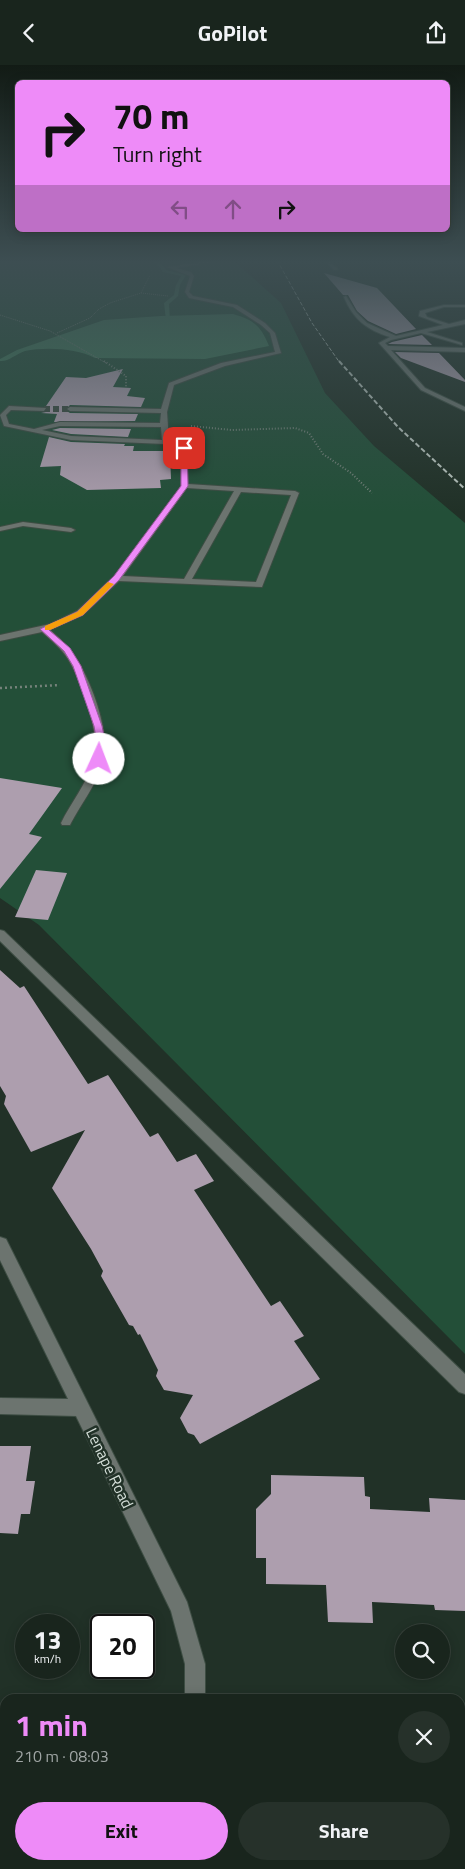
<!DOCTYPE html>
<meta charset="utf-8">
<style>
body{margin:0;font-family:"Titillium Web",sans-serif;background:#26312a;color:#f1f3f6;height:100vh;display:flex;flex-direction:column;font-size:19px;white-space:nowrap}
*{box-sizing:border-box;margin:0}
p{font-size:16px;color:#9fa5a4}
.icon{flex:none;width:28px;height:28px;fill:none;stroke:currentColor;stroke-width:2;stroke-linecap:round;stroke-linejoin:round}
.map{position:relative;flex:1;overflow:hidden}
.side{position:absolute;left:0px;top:1629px;width:465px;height:176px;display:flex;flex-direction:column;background:#19251d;border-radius:15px 15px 0 0;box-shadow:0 2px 12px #0003,0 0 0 1px #37423b}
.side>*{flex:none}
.guide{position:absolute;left:15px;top:15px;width:435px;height:152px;border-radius:8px;box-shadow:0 2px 12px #0003,0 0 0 1px #37423b;background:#ee8bf8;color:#111;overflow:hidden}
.fabs{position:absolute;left:395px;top:1559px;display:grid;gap:10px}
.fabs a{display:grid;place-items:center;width:55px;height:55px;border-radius:50%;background:#19251d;box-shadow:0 2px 12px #0003,0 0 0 1px #37423b;font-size:25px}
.speed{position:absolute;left:15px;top:1549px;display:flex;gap:10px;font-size:25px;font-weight:700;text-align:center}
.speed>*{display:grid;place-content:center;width:65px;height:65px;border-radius:50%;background:#19251d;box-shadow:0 2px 12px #0003,0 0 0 1px #37423b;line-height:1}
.speed small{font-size:12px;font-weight:400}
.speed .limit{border:2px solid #111;border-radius:8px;background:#fff;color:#111}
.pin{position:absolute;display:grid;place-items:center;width:42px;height:42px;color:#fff;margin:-21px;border-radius:10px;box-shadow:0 2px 8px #0006}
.me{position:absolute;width:55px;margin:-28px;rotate:2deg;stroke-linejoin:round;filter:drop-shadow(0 0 4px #0008)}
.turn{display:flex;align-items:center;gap:18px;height:105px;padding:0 15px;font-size:22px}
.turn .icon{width:65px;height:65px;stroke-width:2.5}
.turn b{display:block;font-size:35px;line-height:42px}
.lanes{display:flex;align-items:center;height:48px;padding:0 15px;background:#0003;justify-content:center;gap:25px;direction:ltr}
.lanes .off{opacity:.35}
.round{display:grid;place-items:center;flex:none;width:52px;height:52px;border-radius:26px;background:#26312a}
.summary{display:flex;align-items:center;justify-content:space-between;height:85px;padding:0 15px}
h1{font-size:30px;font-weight:700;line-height:38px;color:#ee8bf8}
.cta{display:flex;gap:10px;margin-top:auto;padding:10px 15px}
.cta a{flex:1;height:58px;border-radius:30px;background:#ee8bf8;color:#111;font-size:20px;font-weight:700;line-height:58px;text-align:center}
.cta a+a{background:#26312a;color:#f1f3f6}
header{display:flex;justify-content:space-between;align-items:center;height:65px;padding:0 15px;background:#19251d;font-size:22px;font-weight:700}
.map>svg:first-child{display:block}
</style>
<header><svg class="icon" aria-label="back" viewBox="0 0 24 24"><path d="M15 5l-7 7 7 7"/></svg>GoPilot<svg class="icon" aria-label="share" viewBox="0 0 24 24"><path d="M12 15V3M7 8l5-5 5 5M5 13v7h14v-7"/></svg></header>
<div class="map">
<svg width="465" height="1804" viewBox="0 0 465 1804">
<rect width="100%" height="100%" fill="#213127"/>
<!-- green -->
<path fill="#234f38" d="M 0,195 L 233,195 L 281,238 L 325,328 L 374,381 L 465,458 L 465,1289 L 39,860 L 0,833 Z"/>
<!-- water -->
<path fill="#3e7959" d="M 233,249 C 254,255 261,261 269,281 L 205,294 L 95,293 C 76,283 45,282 25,286 C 16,289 8,297 0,296 L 0,294 L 17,285 L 104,255 L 161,251 Z"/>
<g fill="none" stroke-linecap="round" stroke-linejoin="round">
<!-- stream -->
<path fill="#3e7959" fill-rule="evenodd" d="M 152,195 C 159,195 162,199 166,205 L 186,210 L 180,220 L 178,231 L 169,239 L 170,256 L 159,259 L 157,257 L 166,255 L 164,238 L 174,230 L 176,220 L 181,211 L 163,207 L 158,200 Z"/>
</g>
<!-- building -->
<path fill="#ad9eae" d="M 324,208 L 377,223 L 416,264 L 396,269 L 368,256 L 357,246 L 348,230 L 343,230 Z
M 422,270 L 432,280 L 388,279 L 392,277 Z
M 395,287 L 439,288 L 465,315 L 465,317 L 401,293 Z
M 123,304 L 113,322 L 131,323 L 127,331 L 145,333 L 141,342 L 70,340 L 65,345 L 70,348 L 138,349 L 135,356 L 54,357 L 57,349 L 41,348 L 46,347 L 48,343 L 46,341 L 66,312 L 86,313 Z
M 60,363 L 131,364 L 128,372 L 71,369 L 52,365 Z
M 49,372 L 71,377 L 125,379 L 124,381 L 134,381 L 133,386 L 170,386 L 171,414 L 160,415 L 161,423 L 87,425 L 60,410 L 61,401 L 40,402 Z
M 0,713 L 62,723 L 29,769 L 42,772 L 0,824 Z
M 36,805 L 67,808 L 48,855 L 15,852 Z
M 0,905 L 20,923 L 24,921 L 88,1019 L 108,1010 L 150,1072 L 158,1068 L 177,1097 L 196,1089 L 214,1116 L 194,1125 L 271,1241 L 280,1236 L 304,1271 L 294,1276 L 320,1314 L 200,1379 L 194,1370 L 188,1368 L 180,1353 L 193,1330 L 164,1325 L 156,1311 L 158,1305 L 140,1269 L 138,1270 L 133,1261 L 129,1260 L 101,1211 L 103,1206 L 91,1184 L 52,1123 L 85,1065 L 31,1087 L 4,1039 L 6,1031 L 0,1021 Z
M 0,1381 L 31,1381 L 26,1416 L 35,1416 L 30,1449 L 21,1449 L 18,1469 L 0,1468 Z
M 271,1410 L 364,1412 L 365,1431 L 370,1432 L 370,1444 L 430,1447 L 429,1433 L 465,1435 L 465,1546 L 435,1545 L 434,1540 L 372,1537 L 373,1558 L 328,1557 L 326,1520 L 266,1519 L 266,1493 L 256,1493 L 256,1444 L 271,1429 Z"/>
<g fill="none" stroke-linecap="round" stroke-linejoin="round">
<!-- minor-tunnel -->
<path stroke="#3c4b41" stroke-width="6" stroke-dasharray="6 3" stroke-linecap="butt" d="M 44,344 L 70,344"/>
<!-- minor casing -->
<g stroke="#3d4d43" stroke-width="2">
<path id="minor" d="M 215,195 L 226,195 L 176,203 L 191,207 L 194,211 L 189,227 L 193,231 L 237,240 L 265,258 L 275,268 L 281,288 L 225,301 L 174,320 L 167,347 L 169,376 L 187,383 L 188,419 L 295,426 L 299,428 L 262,522 L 119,516 L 83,550 L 50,565 C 59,573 69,581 76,593 C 91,616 109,664 104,692 C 100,715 82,737 71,758 L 70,760 L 62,760 L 61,758 C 71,737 89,716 94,693 C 100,666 82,617 68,594 C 61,583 51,575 42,567 L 0,576 L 0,570 L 50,559 L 77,546 L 114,511 L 181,421 L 181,384 L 165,379 L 71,375 L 4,361 L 0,350 L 9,341 L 46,343 L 44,346 L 11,345 L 6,350 L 9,359 L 34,364 L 60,357 L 160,358 L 161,348 L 70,346 L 67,344 L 70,342 L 161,344 L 169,318 L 221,298 L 275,287 L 270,268 L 261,260 L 233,242 L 189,233 L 185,227 L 190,211 L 167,202 ZM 60,361 L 161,362 L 162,375 L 71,371 L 42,365 ZM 187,423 L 234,426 L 184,514 L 123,511 ZM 241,427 L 291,430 L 256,517 L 192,514 Z
M 324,195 L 328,195 L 338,204 L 334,205 Z
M 346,231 L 356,247 L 367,258 L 396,271 L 443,260 L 419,251 L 420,246 L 444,240 L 465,240 L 465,242 L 444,242 L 425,248 L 427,252 L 449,259 L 465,255 L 465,259 L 427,267 L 462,278 L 462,280 L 421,268 L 391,275 L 385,278 L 388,281 L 465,283 L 465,287 L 391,285 L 425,323 L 465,342 L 465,346 L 421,325 L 379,278 L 390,272 C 367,265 353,254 344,232 Z
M 23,457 L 71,463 L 75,465 L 71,467 L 23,461 L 0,466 L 0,462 Z
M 0,865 L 4,866 L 465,1309 L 465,1329 L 459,1327 L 0,876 Z
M 0,1172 L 6,1174 L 187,1537 L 205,1599 L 205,1634 L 185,1634 L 185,1599 L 171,1546 L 76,1351 L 0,1349 L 0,1333 L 68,1334 L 0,1195 Z
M 256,1800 L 278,1800 L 278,1804 L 256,1804 Z"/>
</g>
<!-- major casing -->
<g stroke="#3d4d43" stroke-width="2">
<path id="major" d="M 0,1738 L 5,1738 L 5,1760 L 0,1760 Z
M 460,1755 L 465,1755 L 465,1777 L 460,1777 Z"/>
</g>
<!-- path-far2 -->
<path stroke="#75827a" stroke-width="1" stroke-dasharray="1 1" stroke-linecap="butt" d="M 141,228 L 168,231
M 0,250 L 50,266 L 106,298
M 57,268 L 90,253 L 99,244 L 110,238 L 141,228 L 150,210"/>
<!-- path-far1 -->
<path stroke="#75827a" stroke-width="2" stroke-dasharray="1 2" stroke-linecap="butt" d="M 104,296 L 126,311 L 126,322
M 191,361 L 232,365 L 295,363 L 309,368 L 323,389 L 351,408 L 372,428"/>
<!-- path -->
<path stroke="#75827a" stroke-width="2.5" stroke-dasharray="2 3" stroke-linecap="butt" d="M 0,623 L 60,620"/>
<!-- minor -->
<use href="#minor" fill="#6c746f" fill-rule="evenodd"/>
<!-- major -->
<use href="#major" fill="#aabbb1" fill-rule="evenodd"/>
<!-- rail-far1 -->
<path stroke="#b8c3bd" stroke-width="1" stroke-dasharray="4 2" stroke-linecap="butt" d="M 277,195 L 312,258 L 340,298"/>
<!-- rail -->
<path stroke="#b8c3bd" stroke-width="2" stroke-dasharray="5 2.5" stroke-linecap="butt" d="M 339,296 L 398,362 L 465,424"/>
</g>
<!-- sky -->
<linearGradient id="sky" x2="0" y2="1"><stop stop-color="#121b15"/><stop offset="0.44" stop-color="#3d4e52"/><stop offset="1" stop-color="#3d4e52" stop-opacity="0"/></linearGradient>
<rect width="465" height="447" fill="url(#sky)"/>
<!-- route -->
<path fill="#ee8bf8" stroke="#9b5aa1" d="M 184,381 L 187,383 L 188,421 L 119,515 L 83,550 L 49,565 L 70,583 L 81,601 L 102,661 L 106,679 L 104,694 L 102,696 L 96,696 L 97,679 L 94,661 L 73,601 L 64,586 L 40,564 L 77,547 L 114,511 L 181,421 L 181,383 Z"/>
<!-- slow -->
<path fill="#f59e0b" d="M 108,517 L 114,519 L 83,550 L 50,565 L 45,565 L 45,561 L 77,547 Z"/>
<g text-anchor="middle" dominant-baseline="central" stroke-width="5" stroke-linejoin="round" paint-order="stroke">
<!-- near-street labels -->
<g font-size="16" fill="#d3ddd7" stroke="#213127">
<text transform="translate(110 1403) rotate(64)">Lenape Road</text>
</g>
</g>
</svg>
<div class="fabs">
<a><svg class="icon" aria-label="search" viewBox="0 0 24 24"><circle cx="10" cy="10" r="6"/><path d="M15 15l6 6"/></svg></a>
</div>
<div class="speed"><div>13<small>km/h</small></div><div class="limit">20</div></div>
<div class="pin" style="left:184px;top:383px;background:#d93025"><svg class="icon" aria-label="arrive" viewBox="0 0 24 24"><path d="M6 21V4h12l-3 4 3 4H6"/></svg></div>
<svg class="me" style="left:99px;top:694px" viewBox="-20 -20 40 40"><circle r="19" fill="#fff"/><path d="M0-13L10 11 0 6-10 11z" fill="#ee8bf8"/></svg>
<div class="guide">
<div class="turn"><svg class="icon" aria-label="right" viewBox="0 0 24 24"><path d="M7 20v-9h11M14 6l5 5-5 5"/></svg><div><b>70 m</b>Turn right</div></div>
<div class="lanes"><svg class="icon off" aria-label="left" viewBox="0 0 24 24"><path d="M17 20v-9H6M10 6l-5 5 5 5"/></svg><svg class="icon off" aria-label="ahead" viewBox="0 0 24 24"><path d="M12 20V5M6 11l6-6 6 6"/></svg><svg class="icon" aria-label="right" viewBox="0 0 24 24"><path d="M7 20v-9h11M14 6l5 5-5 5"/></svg></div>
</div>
<section class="side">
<div class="summary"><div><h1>1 min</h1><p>210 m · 08:03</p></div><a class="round"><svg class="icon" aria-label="close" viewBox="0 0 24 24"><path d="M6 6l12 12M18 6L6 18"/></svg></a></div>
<div class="cta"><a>Exit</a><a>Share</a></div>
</section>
</div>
